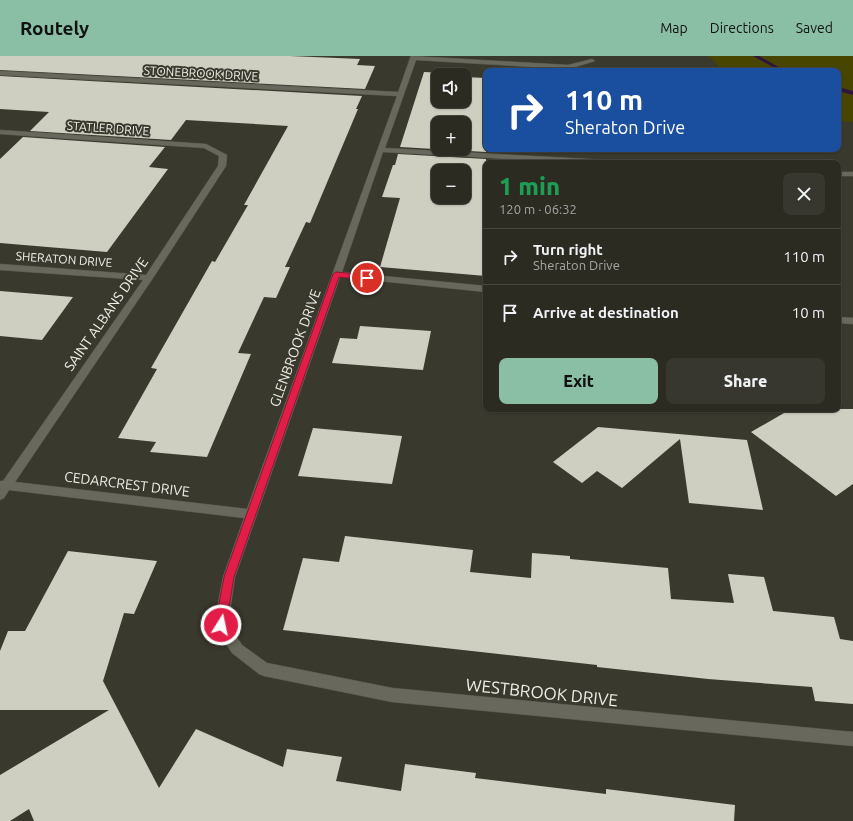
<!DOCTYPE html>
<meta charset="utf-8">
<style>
body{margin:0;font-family:Ubuntu,sans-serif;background:#37372f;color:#f1f3f6;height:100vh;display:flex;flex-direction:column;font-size:15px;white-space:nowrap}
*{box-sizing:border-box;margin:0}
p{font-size:13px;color:#a6a7a5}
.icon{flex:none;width:22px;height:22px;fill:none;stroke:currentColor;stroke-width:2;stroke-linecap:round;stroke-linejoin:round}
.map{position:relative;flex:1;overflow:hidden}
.drawer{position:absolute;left:483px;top:104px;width:358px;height:252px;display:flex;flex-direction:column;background:#2b2b22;border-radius:8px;box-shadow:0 1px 3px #0004,0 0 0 1px #474740}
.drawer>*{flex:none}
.banner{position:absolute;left:483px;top:12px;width:358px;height:84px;border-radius:8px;box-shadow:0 1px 3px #0004,0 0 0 1px #474740;background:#1a4fa0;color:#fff;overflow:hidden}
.buttons{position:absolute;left:431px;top:12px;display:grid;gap:8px}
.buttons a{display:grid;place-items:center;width:40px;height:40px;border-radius:8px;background:#2b2b22;box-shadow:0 1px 3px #0004,0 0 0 1px #474740;font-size:20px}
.pin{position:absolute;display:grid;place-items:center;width:34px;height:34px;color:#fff;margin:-17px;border:2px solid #fff;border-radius:50%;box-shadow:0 1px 4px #0007}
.me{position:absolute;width:44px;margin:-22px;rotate:10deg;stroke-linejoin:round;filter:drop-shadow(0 0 3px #0008)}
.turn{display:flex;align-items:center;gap:14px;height:84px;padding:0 16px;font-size:18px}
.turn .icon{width:52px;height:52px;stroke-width:2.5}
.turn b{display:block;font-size:28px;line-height:34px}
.round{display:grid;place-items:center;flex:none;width:42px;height:42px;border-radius:8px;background:#37372f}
.headline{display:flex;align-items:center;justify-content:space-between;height:68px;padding:0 16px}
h1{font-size:24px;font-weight:800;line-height:30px;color:#1e9e55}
.primary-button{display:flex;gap:8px;margin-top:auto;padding:8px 16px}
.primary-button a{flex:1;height:46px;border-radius:8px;background:#8abfa5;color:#111;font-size:16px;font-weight:800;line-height:46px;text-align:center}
.primary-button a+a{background:#37372f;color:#f1f3f6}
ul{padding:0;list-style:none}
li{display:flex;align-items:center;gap:12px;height:56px;padding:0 16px;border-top:1px solid #474740}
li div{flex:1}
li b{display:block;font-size:15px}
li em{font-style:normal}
header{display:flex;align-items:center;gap:24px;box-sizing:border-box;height:56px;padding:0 20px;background:#8abfa5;color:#111}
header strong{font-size:19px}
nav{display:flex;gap:22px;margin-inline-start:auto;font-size:14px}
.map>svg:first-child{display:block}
</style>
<header>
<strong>Routely</strong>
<nav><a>Map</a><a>Directions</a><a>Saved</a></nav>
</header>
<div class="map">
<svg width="853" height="765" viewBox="0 0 853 765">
<rect width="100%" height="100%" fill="#39392e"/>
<!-- green -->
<path fill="#474500" d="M 707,0 L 853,0 L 853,66 L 838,65 L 838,15 L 723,15 L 713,4 Z"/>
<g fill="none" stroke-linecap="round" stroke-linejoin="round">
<!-- stream -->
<path fill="#301340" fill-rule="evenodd" d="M 753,0 L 759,0 L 786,15 L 780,15 Z
M 838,31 L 853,35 L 853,39 L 838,35 Z"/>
</g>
<!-- building -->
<path fill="#cecec1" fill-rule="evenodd" d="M 0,0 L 290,0 L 360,3 L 357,9 L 375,10 L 365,33 L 0,14 Z
M 424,16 L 464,18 L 438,19 L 438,45 L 464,45 L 464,21 L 486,22 L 486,96 L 400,91 ZM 438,67 L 464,67 L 464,93 L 438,93 Z
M 0,20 L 362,40 L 356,53 L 358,53 L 310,167 L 306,166 L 285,211 L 290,211 L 276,242 L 264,241 L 238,297 L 251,298 L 207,401 L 150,396 L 156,386 L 118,382 L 157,313 L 151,312 L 212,205 L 215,206 L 248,149 L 244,149 L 288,70 L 186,64 L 171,84 L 30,75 L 49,56 L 0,53 Z
M 23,81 L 165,91 L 149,111 L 168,113 L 107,196 L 0,187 L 0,103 Z
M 398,98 L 486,103 L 486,220 L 380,211 L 400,142 L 382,141 L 393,109 L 395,109 ZM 438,115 L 464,115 L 464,141 L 438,141 Z
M 0,235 L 73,241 L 42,284 L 0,280 Z
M 360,270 L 431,275 L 423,314 L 332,307 L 340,282 L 357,283 Z
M 791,353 L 853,353 L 853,428 L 836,440 L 751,376 Z
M 598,371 L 747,384 L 763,454 L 689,447 L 680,383 L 622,432 L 597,415 L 582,427 L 553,406 Z
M 313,372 L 402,380 L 392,428 L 298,420 Z
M 345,480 L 473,494 L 470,516 L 531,522 L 532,497 L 570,500 L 570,503 L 668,512 L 671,543 L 734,547 L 728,518 L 764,521 L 773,555 L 834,561 L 840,583 L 853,585 L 853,648 L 815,645 L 812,631 L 708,623 L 597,611 L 597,609 L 283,574 L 303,502 L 339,506 Z
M 68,495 L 157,505 L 134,558 L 124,557 L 103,625 L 159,732 L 196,673 L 283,711 L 287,693 L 342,701 L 336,725 L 401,735 L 405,708 L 476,717 L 475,722 L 606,738 L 606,733 L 735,749 L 734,765 L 34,765 L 29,753 L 10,765 L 0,765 L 0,719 L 109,654 L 0,654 L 0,595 L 8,575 L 25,575 Z"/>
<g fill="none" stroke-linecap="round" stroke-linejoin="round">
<!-- minor casing -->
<g stroke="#56564d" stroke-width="1">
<path id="minor" d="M 411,0 L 568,9 L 592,3 L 595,5 L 568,13 L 416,4 L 385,92 L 625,105 L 629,107 L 584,107 L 383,96 L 342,216 L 486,230 L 486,236 L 340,221 L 235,521 L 228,568 L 242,589 L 267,607 L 392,632 L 853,676 L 853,690 L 392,646 L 264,620 L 259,618 L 232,597 L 214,569 L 223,521 L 244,462 L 9,434 L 4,442 L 0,444 L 0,425 L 3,425 L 143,224 L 0,214 L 0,208 L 146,219 L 218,110 L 219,100 L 204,92 L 0,78 L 0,74 L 206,88 L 227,99 L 226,110 L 153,222 L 15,426 L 247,453 L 397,40 L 0,19 L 0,15 L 398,36 Z
M 838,116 L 853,116 L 853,120 L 838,120 Z
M 838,261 L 853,262 L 853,268 L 838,267 Z"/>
</g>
<!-- minor -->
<use href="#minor" fill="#68685c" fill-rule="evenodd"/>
</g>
<!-- route -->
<path fill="#e11d48" stroke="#92132f" d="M 336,216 L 367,219 L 370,222 L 367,224 L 339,221 L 234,521 L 226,569 L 225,572 L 221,574 L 217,572 L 215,569 L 224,521 L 333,218 Z"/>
<g text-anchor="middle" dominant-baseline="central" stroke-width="4" stroke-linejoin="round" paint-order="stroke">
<!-- far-street labels -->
<g font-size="12" fill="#efefe8" stroke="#39392e">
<text transform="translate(201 17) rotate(3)">STONEBROOK DRIVE</text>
<text transform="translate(108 72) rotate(4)">STATLER DRIVE</text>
<text transform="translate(64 203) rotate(4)">SHERATON DRIVE</text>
</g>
<!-- street labels -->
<g font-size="14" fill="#efefe8" stroke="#39392e">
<text transform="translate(106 258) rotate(-55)">SAINT ALBANS DRIVE</text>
<text transform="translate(295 292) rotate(-70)">GLENBROOK DRIVE</text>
<text transform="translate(127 428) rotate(7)">CEDARCREST DRIVE</text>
</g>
<!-- near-street labels -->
<g font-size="17" fill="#efefe8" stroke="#39392e">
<text transform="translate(542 636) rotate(6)">WESTBROOK DRIVE</text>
</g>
</g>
</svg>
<div class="buttons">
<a><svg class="icon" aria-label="sound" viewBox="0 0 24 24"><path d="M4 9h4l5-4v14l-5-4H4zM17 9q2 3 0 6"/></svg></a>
<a>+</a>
<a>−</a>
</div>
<div class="pin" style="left:367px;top:222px;background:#d93025"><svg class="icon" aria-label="arrive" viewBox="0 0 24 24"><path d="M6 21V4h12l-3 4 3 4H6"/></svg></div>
<svg class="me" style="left:221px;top:569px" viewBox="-20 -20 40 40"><circle r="17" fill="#e11d48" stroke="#fff" stroke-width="3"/><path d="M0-11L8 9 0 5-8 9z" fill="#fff"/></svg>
<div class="banner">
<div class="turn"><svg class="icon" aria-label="right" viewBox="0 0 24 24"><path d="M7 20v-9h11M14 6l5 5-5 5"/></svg><div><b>110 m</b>Sheraton Drive</div></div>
</div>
<section class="drawer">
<div class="headline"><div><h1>1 min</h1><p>120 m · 06:32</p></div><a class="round"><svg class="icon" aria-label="close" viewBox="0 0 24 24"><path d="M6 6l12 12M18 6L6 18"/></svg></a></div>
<ul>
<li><svg class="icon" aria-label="right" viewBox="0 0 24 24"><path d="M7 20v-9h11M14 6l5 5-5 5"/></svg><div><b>Turn right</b><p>Sheraton Drive</p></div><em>110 m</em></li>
<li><svg class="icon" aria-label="arrive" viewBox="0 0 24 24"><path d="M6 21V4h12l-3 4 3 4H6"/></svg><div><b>Arrive at destination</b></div><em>10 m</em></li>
</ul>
<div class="primary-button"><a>Exit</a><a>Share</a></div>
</section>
</div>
